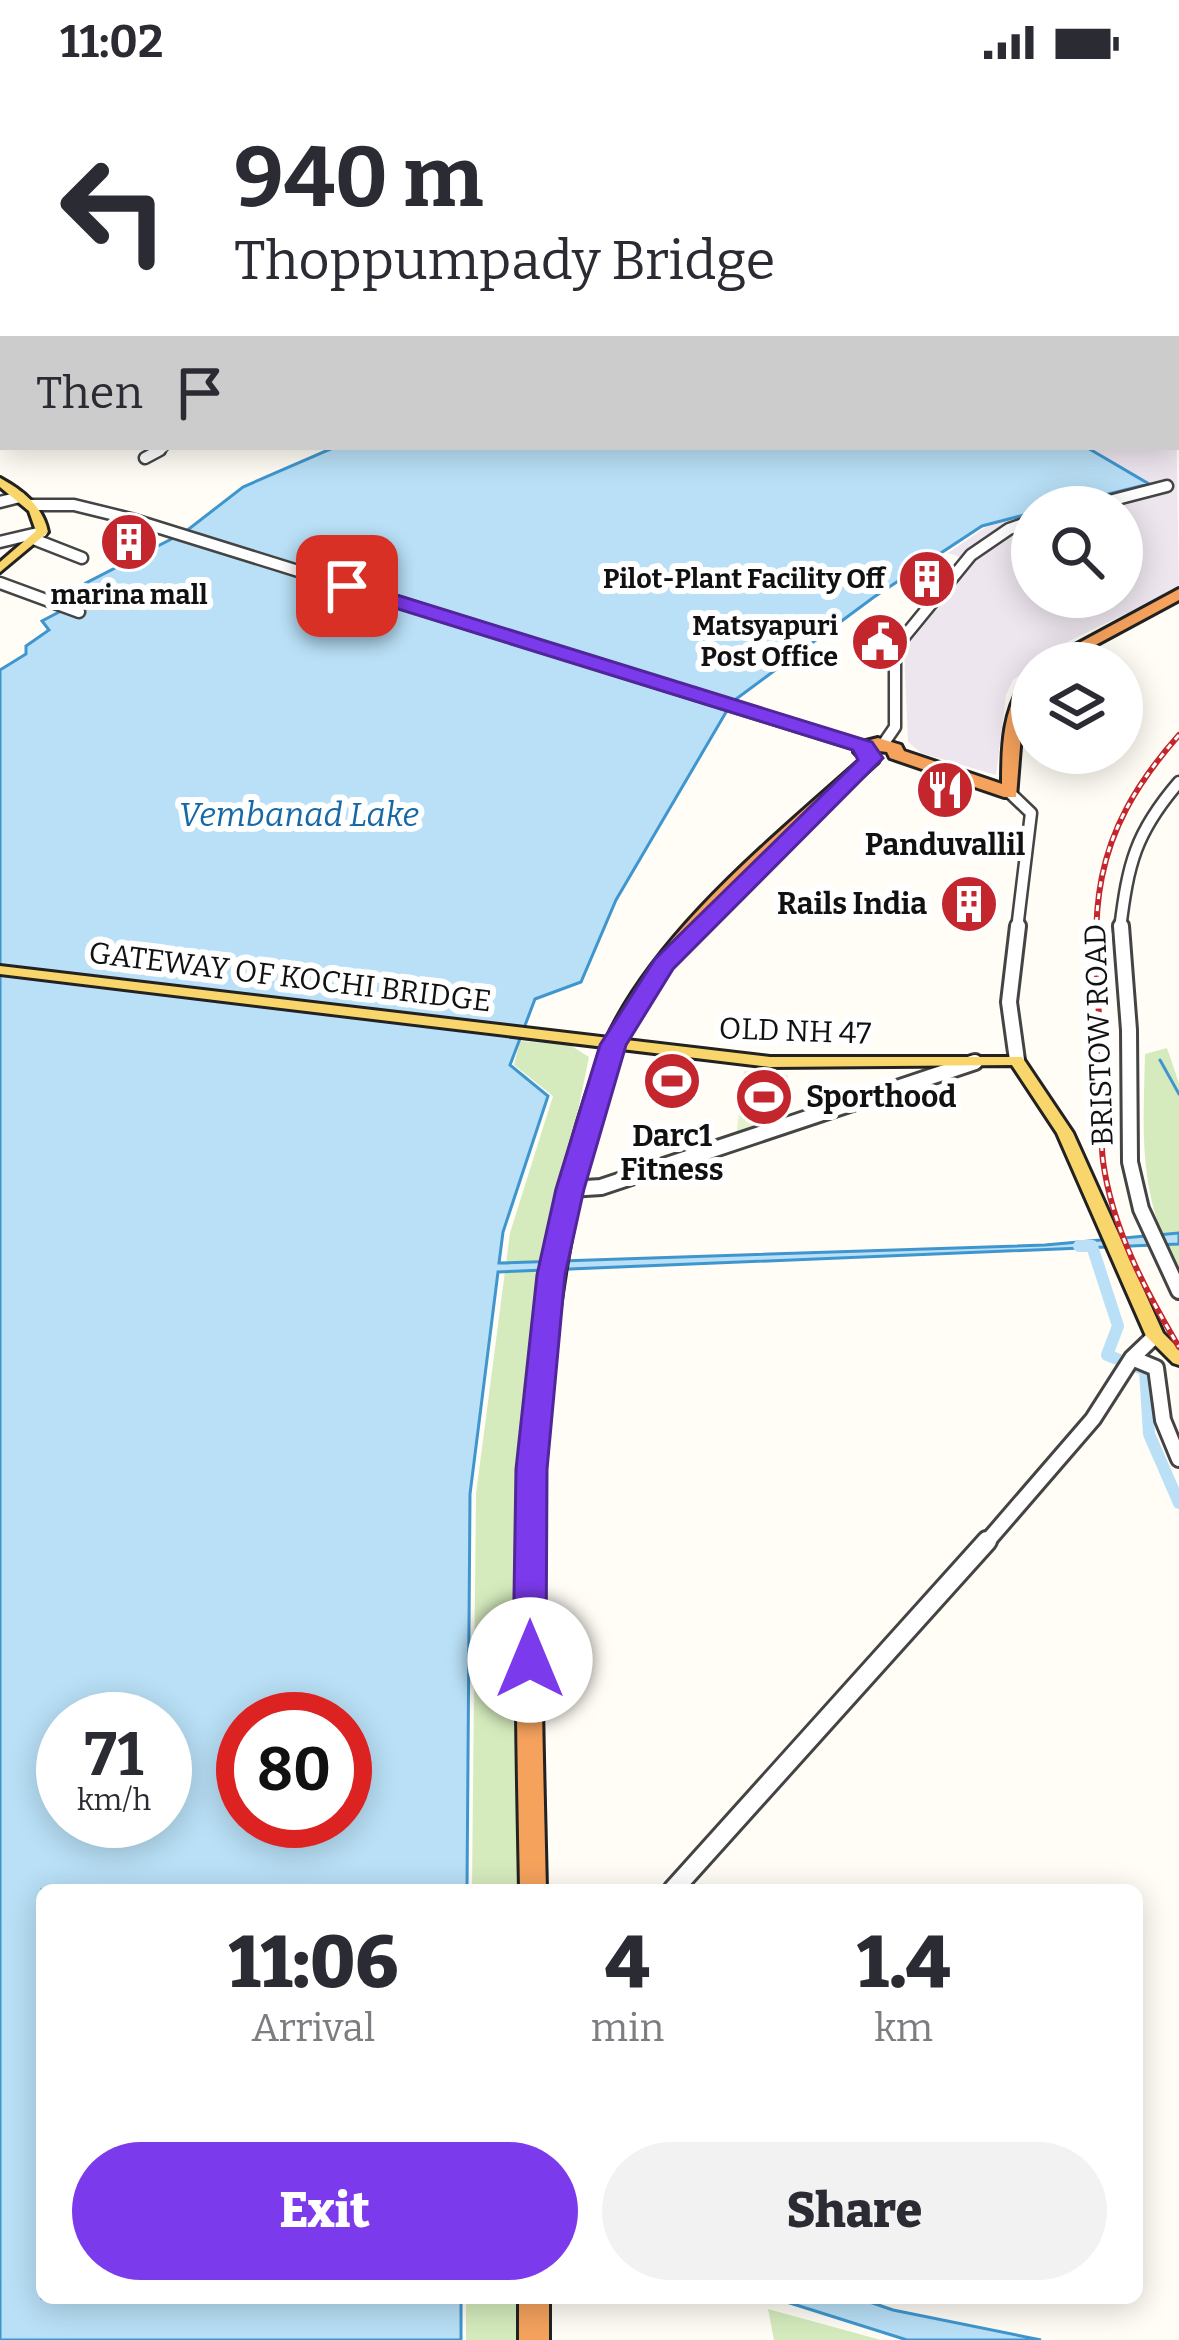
<!DOCTYPE html>
<style>
body{margin:0;font-family:Bitter,serif;background:#f2f2f3;color:#2b2b33;height:100vh;display:flex;flex-direction:column;font-size:45px;white-space:nowrap}
*{box-sizing:border-box;margin:0}
p{font-size:39px;color:#7c7c81}
.icon{flex:none;width:66px;height:66px;fill:none;stroke:currentColor;stroke-width:2;stroke-linecap:round;stroke-linejoin:round}
.map{position:relative;flex:1;overflow:hidden}
.details{position:absolute;left:36px;top:1800px;width:1107px;height:420px;display:flex;flex-direction:column;background:#fff;border-radius:18px;box-shadow:0 6px 30px #0003}
.details>*{flex:none}
.top-card{position:absolute;left:0px;top:0px;width:1179px;height:366px;box-shadow:0 6px 30px #0003;background:#fff;color:#2b2b33;overflow:hidden}
.buttons{position:absolute;left:1011px;top:402px;display:grid;gap:24px}
.buttons a{display:grid;place-items:center;width:132px;height:132px;border-radius:50%;background:#fff;box-shadow:0 6px 30px #0003;font-size:60px}
.speed{position:absolute;left:36px;top:1608px;display:flex;gap:24px;font-size:60px;font-weight:700;text-align:center}
.speed>*{display:grid;place-content:center;width:156px;height:156px;border-radius:50%;background:#fff;box-shadow:0 6px 30px #0003;line-height:1}
.speed small{font-size:30px;font-weight:400}
.speed .limit{border:18px solid #d22;background:#fff;color:#111}
.pin{position:absolute;display:grid;place-items:center;width:102px;height:102px;color:#fff;margin:-51px;border-radius:24px;box-shadow:0 6px 18px #0006}
.me{position:absolute;width:132px;margin:-66px;rotate:0deg;stroke-linejoin:round;filter:drop-shadow(0 0 9px #0008)}
.turn{display:flex;align-items:center;gap:42px;height:252px;padding:0 36px;font-size:54px}
.turn .icon{width:156px;height:156px;stroke-width:2.5}
.turn b{display:block;font-size:84px;line-height:102px}
.then{display:flex;align-items:center;height:114px;padding:0 36px;background:#0003;gap:24px;font-size:45px}
.eta{display:flex;justify-content:space-evenly;align-items:center;height:204px;text-align:center}
.eta b{font-size:72px;font-weight:800;line-height:84px}
.action{display:flex;gap:24px;margin-top:auto;padding:24px 36px}
.action a{flex:1;height:138px;border-radius:72px;background:#7c3aed;color:#fff;font-size:48px;font-weight:800;line-height:138px;text-align:center}
.action a+a{background:#f2f2f3;color:#2b2b33}
.status{display:flex;justify-content:space-between;align-items:center;height:84px;padding:0 60px;background:#fff;direction:ltr}
.status svg{height:33px;fill:currentColor}
.map>svg:first-child{display:block}
</style>
<div class="status"><b>11:02</b><svg viewBox="0 0 49 12"><path d="M0 12V9h3v3zM5 12V6h3v6zM10 12V3h3v9zM15 12V0h3v12zM26 1h20v11H26zM47 4h2v5h-2z"/></svg></div>
<div class="map">
<svg width="1179" height="2256" viewBox="0 0 1179 2256">
<rect width="100%" height="100%" fill="#fffdf5"/>
<!-- industrial -->
<path fill="#eee6ef" d="M 1176,323 L 1179,504 L 1063,560 L 1013,596 L 1006,611 L 996,691 L 921,669 L 908,658 L 904,566 L 970,476 L 948,469 L 986,443 L 1032,431 L 1032,513 L 1122,513 L 1122,423 L 1062,423 L 1147,400 L 1086,363 L 1176,363 Z"/>
<!-- green -->
<path fill="#d5ebbd" d="M 520,957 L 570,961 L 589,973 L 536,1230 L 518,1412 L 519,1806 L 472,1806 L 476,1410 L 510,1149 L 553,1012 L 514,981 Z
M 1167,964 L 1179,999 L 1179,1188 C 1138,1109 1143,1057 1145,970 Z
M 466,2214 L 522,2214 L 522,2256 L 466,2256 Z
M 768,2225 L 881,2256 L 774,2256 Z"/>
<!-- pitch -->
<path fill="#e6f2cf" d="M 744,987 L 788,991 L 786,1035 L 736,1053 Z"/>
<!-- water -->
<path fill="#b9e0f7" stroke="#3f96cf" stroke-width="3" fill-rule="evenodd" d="M 335,363 L 1086,363 L 1149,400 L 1056,423 L 1032,423 L 1032,429 L 982,442 L 874,513 L 732,618 L 616,816 L 581,898 L 535,915 L 510,981 L 548,1012 L 503,1148 L 499,1179 L 1045,1161 L 1179,1149 L 1179,1160 L 498,1188 L 470,1410 L 467,1806 L 42,1806 L 42,2214 L 461,2214 L 461,2256 L 0,2256 L 0,586 L 26,570 L 26,562 L 49,546 L 42,537 L 95,509 L 86,499 L 185,448 L 243,403 ZM 63,1635 L 165,1635 L 165,1737 L 63,1737 ZM 243,1635 L 345,1635 L 345,1737 L 243,1737 Z
M 774,2214 L 858,2214 L 893,2226 L 1041,2256 L 907,2256 Z"/>
<g fill="none" stroke-linecap="round" stroke-linejoin="round">
<!-- stream -->
<path stroke="#3f96cf" stroke-width="3" d="M 1160,976 L 1179,1010"/>
<!-- canal -->
<path stroke="#b9e0f7" stroke-width="12" d="M 1079,1162 L 1092,1162 L 1118,1242 L 1107,1271 L 1145,1286 L 1149,1350 L 1179,1419"/>
<!-- minor-far3 casing -->
<g stroke="#444" stroke-width="10">
<path id="minor-far3" d="M 79,0 L 85,3
M 462,0 L 466,3
M 494,0 L 500,3
M 714,0 L 723,3
M 858,0 L 865,3
M 915,0 L 921,3
M 1012,0 L 1019,3
M 0,3 L 28,0
M 240,3 L 260,0
M 417,3 L 435,0
M 544,3 L 557,1
M 673,3 L 687,0
M 1036,3 L 1049,0
M 1119,3 L 1134,0
M 0,130 L 0,136
M 154,369 L 165,363"/>
</g>
<!-- minor-far2 casing -->
<g stroke="#444" stroke-width="15">
<path id="minor-far2" d="M 145,374 L 160,366
M 0,418 L 20,413
M 30,421 L 74,421 L 131,435 L 864,663
M 1086,423 L 1167,402
M 36,456 L 82,474
M 0,458 L 42,448
M 0,499 L 79,528
M 884,659 L 895,643 L 895,564 L 971,471 L 1009,445 L 1032,437
M 1010,709 L 1031,729 L 1017,845
M 1120,845 C 1128,780 1135,749 1179,698"/>
</g>
<!-- minor-far1 casing -->
<g stroke="#444" stroke-width="20">
<path id="minor-far1" d="M 1121,842 L 1129,946 L 1130,1078 L 1141,1125 L 1179,1207
M 1017,976 L 1009,918 L 1018,842
M 570,1105 L 601,1103 L 975,978
M 1132,1274 L 1156,1284 L 1163,1336 L 1179,1375
M 985,1460 L 1093,1335 L 1132,1274 L 1155,1252"/>
</g>
<!-- minor casing -->
<g stroke="#444" stroke-width="24">
<path id="minor" d="M 673,1806 L 987,1457"/>
</g>
<!-- major casing -->
<g stroke="#222" stroke-width="6">
<path id="major" d="M 797,0 L 810,0 L 805,3 L 792,3 Z
M 0,305 L 3,306 L 3,313 L 0,312 Z
M 0,328 L 3,328 L 3,336 L 0,336 Z
M 0,394 C 22,406 43,422 48,448 L 0,488 L 0,478 L 36,447 L 29,427 L 0,403 Z
M 0,882 L 770,973 L 1022,973 L 1073,1049 L 1163,1249 L 1179,1265 L 1179,1281 L 1173,1279 L 1146,1252 L 1057,1049 L 1012,981 L 770,983 L 0,890 Z"/>
</g>
<!-- highway casing -->
<g stroke="#222" stroke-width="6">
<path id="highway" d="M 1179,505 L 1179,516 L 1062,579 L 1042,579 Z
M 1032,591 L 1032,608 L 1021,650 L 1016,713 L 1004,713 L 890,674 L 887,668 L 871,666 L 880,674 L 878,678 C 793,755 672,852 625,958 C 524,1225 540,1526 546,1806 L 520,1806 C 515,1525 502,1226 605,958 C 656,847 772,755 861,675 L 854,668 L 858,659 L 878,654 L 901,661 L 904,667 L 1002,700 C 1002,661 1003,625 1026,593 Z
M 519,2214 L 549,2214 L 549,2256 L 519,2256 Z"/>
</g>
<!-- minor-far3 -->
<use href="#minor-far3" stroke="#fff" stroke-width="8"/>
<!-- minor-far2 -->
<use href="#minor-far2" stroke="#fff" stroke-width="10"/>
<!-- minor-far1 -->
<use href="#minor-far1" stroke="#fff" stroke-width="14"/>
<!-- minor -->
<use href="#minor" stroke="#fff" stroke-width="18"/>
<!-- major -->
<use href="#major" fill="#f9d66b" fill-rule="evenodd"/>
<!-- highway -->
<use href="#highway" fill="#f5a25d" fill-rule="evenodd"/>
<!-- rail casing -->
<g stroke="#c4262e" stroke-width="6">
<path id="rail" d="M 1179,651 C 1080,763 1093,837 1102,976 C 1104,1010 1099,1044 1103,1077 C 1112,1144 1145,1206 1179,1263"/>
</g>
<!-- rail -->
<use href="#rail" stroke="#fff" stroke-width="3" stroke-dasharray="6" stroke-linecap="butt"/>
</g>
<!-- route -->
<path fill="#7c3aed" stroke="#51269a" stroke-width="3" d="M 340,498 L 355,498 L 872,658 L 883,674 L 673,885 L 626,961 L 584,1105 L 565,1191 L 547,1385 L 546,1576 L 541,1584 L 518,1584 L 513,1576 L 516,1385 L 537,1191 L 556,1105 L 600,961 L 655,875 L 858,676 L 853,666 L 340,507 Z"/>
<!-- icons -->
<defs>
<g id="building-disc" transform="scale(3)"><circle r="9.5" fill="#c4262e" stroke="#fff"/><path d="M-4-6H4V6H1V3H-1V6H-4ZM-2.5-4.3h1.7v1.8h-1.7ZM.8-4.3h1.7v1.8H.8ZM-2.5-1h1.7V.8h-1.7ZM.8-1h1.7V.8H.8Z" fill="#fff"/></g>
<g id="civic-disc" transform="scale(3)"><circle r="9.5" fill="#c4262e" stroke="#fff"/><path d="M-.6-6.5H3V-4.5H.6V-3L4-1V1h2V6H-6V1h2V-1L-.6-3ZM-1.2 2.5V6h2.4V2.5Z" fill="#fff"/></g>
<g id="restaurant-disc" transform="scale(3)"><circle r="9.5" fill="#c4262e" stroke="#fff"/><path d="M-5-6h1v4h1v-4h1v4h1v-4h1v5L-1.5 .5V6h-2V.5L-5-1ZM5-6V6H3V1.5H1.5Q1.5-4 5-6Z" fill="#fff"/></g>
<g id="stadium-disc" transform="scale(3)"><circle r="9.5" fill="#c4262e" stroke="#fff"/><path d="M0-5a6.5 5 0 1 0 0 10a6.5 5 0 1 0 0-10ZM-3.5-1.8h7v3.6h-7Z" fill="#fff"/></g>
</defs>
<g fill-rule="evenodd">
<use href="#building-disc" x="129" y="458"/>
<use href="#building-disc" x="927" y="495"/>
<use href="#civic-disc" x="880" y="558"/>
<use href="#restaurant-disc" x="945" y="706"/>
<use href="#building-disc" x="969" y="820"/>
<use href="#stadium-disc" x="672" y="997"/>
<use href="#stadium-disc" x="764" y="1013"/>
</g>
<g text-anchor="middle" dominant-baseline="central" stroke-width="12" stroke-linejoin="round" paint-order="stroke">
<!-- far-poi labels -->
<g font-size="27" font-weight="bold" fill="#111" stroke="#fff" text-anchor="end">
<text x="885" y="495">Pilot-Plant Facility Off</text>
<text x="129" y="511" text-anchor="middle">marina mall</text>
<text x="838" y="542">Matsyapuri<tspan x="838" dy="31">Post Office</tspan></text>
</g>
<!-- poi labels -->
<g font-size="30" font-weight="bold" fill="#111" stroke="#fff">
<text x="945" y="761">Panduvallil</text>
<text x="927" y="820" text-anchor="end">Rails India</text>
<text x="806" y="1013" text-anchor="start">Sporthood</text>
<text x="672" y="1052">Darc1<tspan x="672" dy="34">Fitness</tspan></text>
</g>
<!-- street labels -->
<g font-size="30" fill="#111" stroke="#fff">
<text transform="translate(290 893) rotate(7)">GATEWAY OF KOCHI BRIDGE</text>
<text transform="translate(795 947) rotate(2)">OLD NH 47</text>
<text transform="translate(1099 951) rotate(-92)">BRISTOW ROAD</text>
</g>
<!-- water labels -->
<g font-size="33" font-style="italic" fill="#1768a6" stroke="#fff">
<text x="299" y="731">Vembanad Lake</text>
</g>
</g>
</svg>
<div class="buttons">
<a><svg class="icon" aria-label="search" viewBox="0 0 24 24"><circle cx="10" cy="10" r="6"/><path d="M15 15l6 6"/></svg></a>
<a><svg class="icon" aria-label="layers" viewBox="0 0 24 24"><path d="M12 4l9 5-9 5-9-5zM3 14l9 5 9-5"/></svg></a>
</div>
<div class="speed"><div>71<small>km/h</small></div><div class="limit">80</div></div>
<div class="pin" style="left:347px;top:502px;background:#d93025"><svg class="icon" aria-label="arrive" viewBox="0 0 24 24"><path d="M6 21V4h12l-3 4 3 4H6"/></svg></div>
<svg class="me" style="left:530px;top:1576px" viewBox="-20 -20 40 40"><circle r="19" fill="#fff"/><path d="M0-13L10 11 0 6-10 11z" fill="#7c3aed"/></svg>
<div class="top-card">
<div class="turn"><svg class="icon" aria-label="left" viewBox="0 0 24 24"><path d="M17 20v-9H6M10 6l-5 5 5 5"/></svg><div><b>940 m</b>Thoppumpady Bridge</div></div>
<div class="then">Then<svg class="icon" aria-label="arrive" viewBox="0 0 24 24"><path d="M6 21V4h12l-3 4 3 4H6"/></svg></div>
</div>
<section class="details">
<div class="eta">
<div><b>11:06</b><p>Arrival</p></div>
<div><b>4</b><p>min</p></div>
<div><b>1.4</b><p>km</p></div>
</div>
<div class="action"><a>Exit</a><a>Share</a></div>
</section>
</div>
